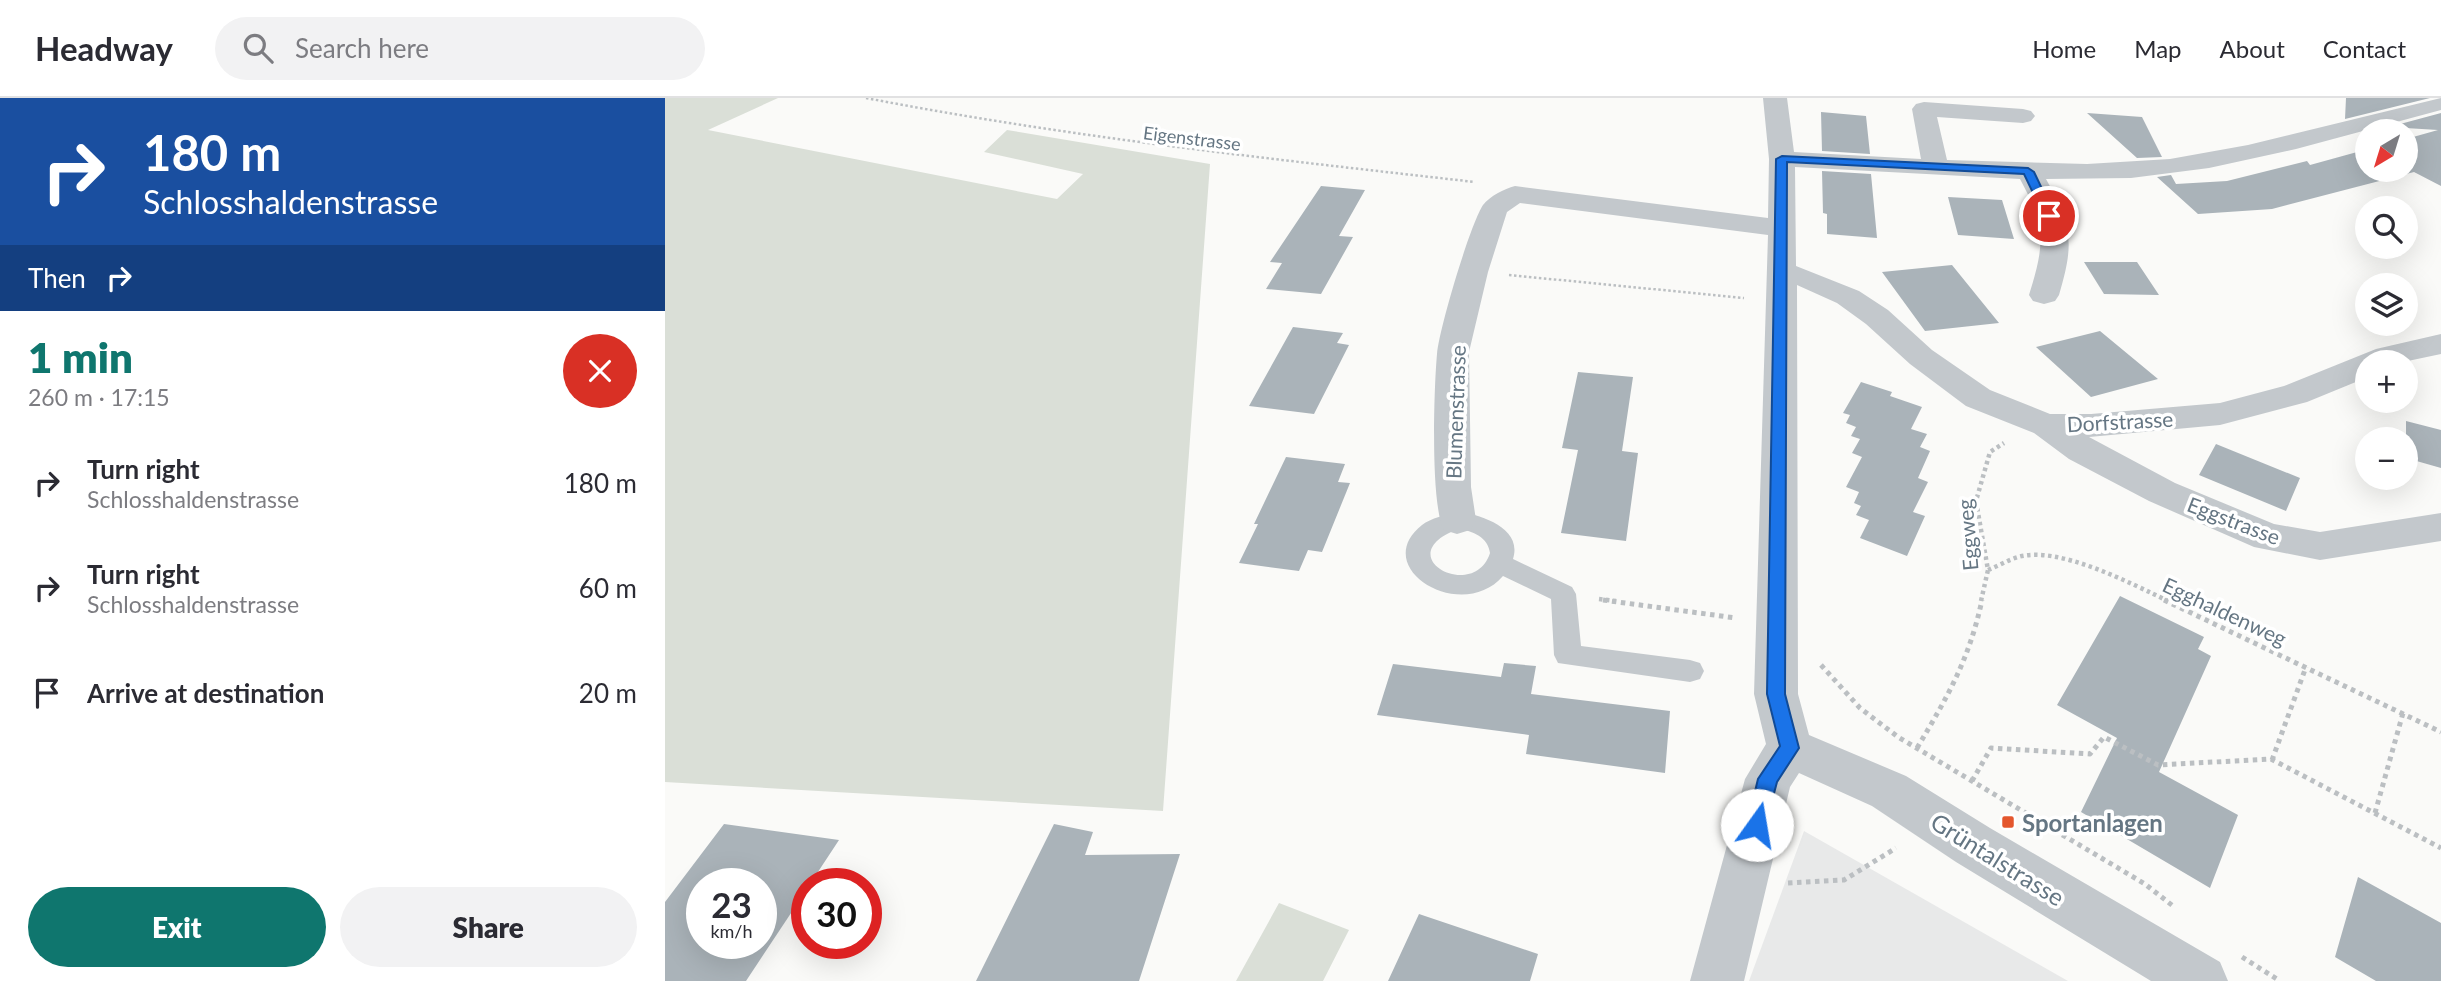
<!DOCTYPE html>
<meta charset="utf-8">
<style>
body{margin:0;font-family:Lato,sans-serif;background:#f2f2f3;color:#2b2b33;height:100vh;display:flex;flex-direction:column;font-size:26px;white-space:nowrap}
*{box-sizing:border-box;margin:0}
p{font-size:23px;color:#7c7c81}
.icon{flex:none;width:38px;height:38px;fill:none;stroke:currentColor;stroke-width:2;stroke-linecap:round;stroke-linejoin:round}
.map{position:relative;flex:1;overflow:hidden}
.sheet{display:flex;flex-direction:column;background:#fff;width:665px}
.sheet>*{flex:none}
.guide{background:#1a4fa0;color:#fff;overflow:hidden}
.needle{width:46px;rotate:218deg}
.fabs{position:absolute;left:1690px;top:21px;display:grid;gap:14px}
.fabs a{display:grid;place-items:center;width:63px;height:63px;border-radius:50%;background:#fff;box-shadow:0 7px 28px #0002;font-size:35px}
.speed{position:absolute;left:21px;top:770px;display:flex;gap:14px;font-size:35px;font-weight:700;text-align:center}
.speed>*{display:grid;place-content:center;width:91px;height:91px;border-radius:50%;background:#fff;box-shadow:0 7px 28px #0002;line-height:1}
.speed small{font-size:18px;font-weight:400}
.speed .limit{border:10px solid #d22;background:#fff;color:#111}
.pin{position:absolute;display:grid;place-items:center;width:60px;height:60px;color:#fff;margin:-30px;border:4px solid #fff;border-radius:50%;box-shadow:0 2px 7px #0007}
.me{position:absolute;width:77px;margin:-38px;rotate:13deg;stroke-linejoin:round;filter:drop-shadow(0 0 5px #0008)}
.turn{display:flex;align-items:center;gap:24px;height:147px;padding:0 28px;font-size:32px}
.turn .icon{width:91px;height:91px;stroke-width:2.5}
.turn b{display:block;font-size:49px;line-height:60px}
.then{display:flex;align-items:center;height:66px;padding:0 28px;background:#0003;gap:14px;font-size:26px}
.round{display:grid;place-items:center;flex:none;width:74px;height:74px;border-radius:37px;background:#f2f2f3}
.summary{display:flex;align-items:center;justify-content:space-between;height:119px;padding:0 28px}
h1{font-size:42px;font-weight:800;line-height:52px;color:#0f766e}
.button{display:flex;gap:14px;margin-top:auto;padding:14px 28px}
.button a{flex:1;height:80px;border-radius:42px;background:#0f766e;color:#fff;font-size:28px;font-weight:800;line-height:80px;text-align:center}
.button a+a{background:#f2f2f3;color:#2b2b33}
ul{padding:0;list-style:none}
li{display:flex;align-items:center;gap:21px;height:105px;padding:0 28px}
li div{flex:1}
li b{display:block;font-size:26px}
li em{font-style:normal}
header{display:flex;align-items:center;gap:42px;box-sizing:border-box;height:98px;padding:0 35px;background:#fff;border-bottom:2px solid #e1e1e2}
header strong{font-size:33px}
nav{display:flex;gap:38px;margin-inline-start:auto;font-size:24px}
.search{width:490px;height:63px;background:#f2f2f3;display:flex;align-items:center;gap:18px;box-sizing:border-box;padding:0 24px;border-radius:38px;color:#7c7c81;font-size:26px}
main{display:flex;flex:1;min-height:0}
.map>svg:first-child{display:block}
</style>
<header>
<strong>Headway</strong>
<div class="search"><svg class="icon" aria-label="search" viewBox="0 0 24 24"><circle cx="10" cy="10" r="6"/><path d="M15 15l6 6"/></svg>Search here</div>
<nav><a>Home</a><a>Map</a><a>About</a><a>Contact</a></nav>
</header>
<main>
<section class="sheet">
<div class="guide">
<div class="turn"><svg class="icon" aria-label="right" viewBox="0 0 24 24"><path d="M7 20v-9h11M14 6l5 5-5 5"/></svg><div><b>180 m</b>Schlosshaldenstrasse</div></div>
<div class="then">Then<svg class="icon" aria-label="right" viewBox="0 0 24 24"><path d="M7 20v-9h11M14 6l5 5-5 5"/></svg></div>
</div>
<div class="summary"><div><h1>1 min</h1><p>260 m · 17:15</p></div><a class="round" style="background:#d93025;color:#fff"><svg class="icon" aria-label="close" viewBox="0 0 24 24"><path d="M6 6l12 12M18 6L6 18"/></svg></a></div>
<ul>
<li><svg class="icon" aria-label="right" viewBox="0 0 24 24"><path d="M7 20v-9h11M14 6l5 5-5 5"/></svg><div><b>Turn right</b><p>Schlosshaldenstrasse</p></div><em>180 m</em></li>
<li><svg class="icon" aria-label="right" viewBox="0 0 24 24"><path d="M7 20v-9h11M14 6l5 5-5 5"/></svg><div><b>Turn right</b><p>Schlosshaldenstrasse</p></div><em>60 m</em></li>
<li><svg class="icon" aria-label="arrive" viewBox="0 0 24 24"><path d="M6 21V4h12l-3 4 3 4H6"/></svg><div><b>Arrive at destination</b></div><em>20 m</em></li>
</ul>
<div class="button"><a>Exit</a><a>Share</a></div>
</section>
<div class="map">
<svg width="1776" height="883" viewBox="0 0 1776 883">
<rect width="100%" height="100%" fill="#fafaf8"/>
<!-- built -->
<path fill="#e8e9e9" d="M 1139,733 L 1403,883 L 1084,883 Z"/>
<!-- green -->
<path fill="#dadfd7" d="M 0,0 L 113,0 L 43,32 L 392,101 L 418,76 L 319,54 L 342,32 L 545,66 L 498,713 L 0,684 Z
M 614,805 L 684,832 L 658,883 L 571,883 Z"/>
<!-- building -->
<path fill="#aab3b9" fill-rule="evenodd" d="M 1681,0 L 1765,0 L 1680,21 Z
M 1156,14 L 1201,18 L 1205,56 L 1157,53 Z
M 1422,15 L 1477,19 L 1497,59 L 1472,60 Z
M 1776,15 L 1776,88 L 1749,74 L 1607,111 L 1533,116 L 1492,79 L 1506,77 L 1511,86 L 1562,83 L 1642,63 L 1645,67 L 1703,51 L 1703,72 L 1741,72 L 1741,41 L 1773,32 L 1724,29 Z
M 1157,73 L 1206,76 L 1212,140 L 1162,136 L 1162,116 L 1158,115 Z
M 656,88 L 700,92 L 674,138 L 688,139 L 656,196 L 601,191 L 617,165 L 605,164 Z
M 1283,99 L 1337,102 L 1349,141 L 1293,137 Z
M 1419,164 L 1472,164 L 1494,197 L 1439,196 Z
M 1287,167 L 1334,225 L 1260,233 L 1217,174 Z
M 628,229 L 678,235 L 672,245 L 684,247 L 649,316 L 584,308 Z
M 1435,233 L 1493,281 L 1426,299 L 1371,249 Z
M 913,274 L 968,279 L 957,353 L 973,355 L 961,443 L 896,435 L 913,352 L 897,350 Z
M 1196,284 L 1227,294 L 1225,298 L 1257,309 L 1246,331 L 1262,336 L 1255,349 L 1265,353 L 1253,380 L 1263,384 L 1248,414 L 1260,418 L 1242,458 L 1195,440 L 1204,422 L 1191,417 L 1196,408 L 1189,405 L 1194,394 L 1181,389 L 1197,359 L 1187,355 L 1195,341 L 1186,338 L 1191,329 L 1181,325 L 1185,317 L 1178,315 Z
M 1741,323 L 1776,332 L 1776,370 L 1741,360 Z
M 1551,346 L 1635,380 L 1621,413 L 1534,377 Z
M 621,359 L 680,366 L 673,384 L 685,385 L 657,454 L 643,452 L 634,473 L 574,465 L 593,426 L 589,426 Z
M 1455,498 L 1539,539 L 1533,551 L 1546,558 L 1494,674 L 1573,717 L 1545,790 L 1416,714 L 1452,640 L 1392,607 Z
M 839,565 L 871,568 L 866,596 L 1005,613 L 1000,675 L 861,656 L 864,637 L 712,617 L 728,566 L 836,579 Z
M 59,726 L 174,742 L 145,786 L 142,786 L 142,791 L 81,883 L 0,883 L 0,804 ZM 37,786 L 96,786 L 96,845 L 37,845 Z
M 389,726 L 428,734 L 420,757 L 515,756 L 474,883 L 311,883 Z
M 1693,779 L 1776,825 L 1776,883 L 1711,883 L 1670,859 Z
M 754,816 L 873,856 L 865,883 L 723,883 Z"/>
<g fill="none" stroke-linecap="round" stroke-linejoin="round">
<!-- path-far2 -->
<path stroke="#bbbfc2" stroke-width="2.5" stroke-dasharray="2.5 2.5" stroke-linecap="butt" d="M 201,0 C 403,39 606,61 810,84
M 844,177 L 1079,200"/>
<!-- path-far1 -->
<path stroke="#bbbfc2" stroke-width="4.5" stroke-dasharray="3.5 3.5" stroke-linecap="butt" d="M 1323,472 C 1333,468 1343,462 1353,459 C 1393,447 1467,486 1503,503
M 934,501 L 951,503
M 1316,503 L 1323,472 L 1311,403 L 1325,354 L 1339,345"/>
<!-- path -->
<path stroke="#bbbfc2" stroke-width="5" stroke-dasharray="4.5 4.5" stroke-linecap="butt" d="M 938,502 L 1071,520
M 1499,502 L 1776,634
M 1156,567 L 1195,610 L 1233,639 L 1480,786 L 1508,808
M 1252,650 C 1283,598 1304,562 1317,502
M 1607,662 L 1641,569
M 1307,683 L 1326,650 L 1425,656 L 1439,639 L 1493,667 L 1606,661 L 1776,750
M 1710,715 L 1738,615
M 1123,785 L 1179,782 L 1231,750
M 1577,859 L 1615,883"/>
<!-- service -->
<path fill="#c3c8cc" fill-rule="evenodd" d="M 792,413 C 815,417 858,429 848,461 L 907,489 L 911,496 L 916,548 L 1025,562 L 1035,565 L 1039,573 L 1035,581 L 1025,584 L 893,565 L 889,557 L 886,501 L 838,478 C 797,526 703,470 757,427 C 766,420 781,417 792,413 ZM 793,431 C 808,433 823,439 825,455 C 809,505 722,458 793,431 Z"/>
<!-- minor -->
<path fill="#c3c8cc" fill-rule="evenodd" d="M 1098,0 L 1122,0 L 1129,54 L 1256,61 L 1247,11 L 1251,6 L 1259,4 L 1358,11 L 1366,13 L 1370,18 L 1366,23 L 1358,25 L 1272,19 L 1282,62 L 1422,66 L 1505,61 L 1583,47 L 1776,0 L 1776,12 L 1631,51 L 1544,70 L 1466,80 L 1381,81 C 1408,129 1409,146 1394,197 L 1390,203 L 1379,206 L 1368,203 L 1364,197 C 1380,146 1381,129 1355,81 L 1130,69 L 1131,168 L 1194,193 L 1223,212 L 1267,252 L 1325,292 L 1385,316 L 1426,316 L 1555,305 L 1619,288 L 1711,251 L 1776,236 L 1776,256 L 1738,264 L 1703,264 L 1703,279 L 1642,304 L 1555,327 L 1424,339 L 1510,385 L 1609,426 L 1655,434 L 1776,415 L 1776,443 L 1655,462 L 1589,449 L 1484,403 L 1404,361 L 1369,335 L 1301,308 L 1245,266 L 1201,226 L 1172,205 L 1132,187 L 1133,596 L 1144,637 L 1241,678 L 1325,730 L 1555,864 L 1563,883 L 1486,883 L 1291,764 L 1207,708 L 1134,675 L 1125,689 L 1079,883 L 1025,883 L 1080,681 L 1101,646 L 1089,596 L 1103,137 L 855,105 L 842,114 L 823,174 L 804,254 L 806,389 L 811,422 L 805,432 L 792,436 L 779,432 C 765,407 769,289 772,256 C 774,231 805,127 818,107 C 825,98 839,91 850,88 L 1103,120 L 1104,61 Z"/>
</g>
<!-- route -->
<path fill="#1a73e8" stroke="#114b97" stroke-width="2" d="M 1117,58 L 1363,70 L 1369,74 L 1390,118 L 1380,120 L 1359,76 L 1122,64 L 1120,596 L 1134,650 L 1112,684 L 1099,733 L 1092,736 L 1085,733 L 1082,727 L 1093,681 L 1115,648 L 1102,596 L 1111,61 Z"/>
<!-- markers -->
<rect fill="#e4572e" stroke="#fff" stroke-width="2.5" x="1336" y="717" width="14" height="14" rx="3.5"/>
<g text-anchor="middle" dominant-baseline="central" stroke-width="7" stroke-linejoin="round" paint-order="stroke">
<!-- far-street labels -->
<g font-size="18" fill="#657683" stroke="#fff">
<text transform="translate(527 40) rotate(7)">Eigenstrasse</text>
</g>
<!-- street labels -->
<g font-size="21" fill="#657683" stroke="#fff">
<text transform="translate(790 314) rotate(-88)">Blumenstrasse</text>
<text transform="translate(1455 323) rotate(-3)">Dorfstrasse</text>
<text transform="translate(1569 422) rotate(21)">Eggstrasse</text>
<text transform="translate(1302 437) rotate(-95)">Eggweg</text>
<text transform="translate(1560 513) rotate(25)">Egghaldenweg</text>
</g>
<!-- near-poi labels -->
<g font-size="24" font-weight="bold" fill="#657683" stroke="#fff" text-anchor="start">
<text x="1357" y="724">Sportanlagen</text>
</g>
<!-- near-street labels -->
<g font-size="24" fill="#657683" stroke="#fff">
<text transform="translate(1333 761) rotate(32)">Grüntalstrasse</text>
</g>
</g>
</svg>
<div class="fabs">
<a><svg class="needle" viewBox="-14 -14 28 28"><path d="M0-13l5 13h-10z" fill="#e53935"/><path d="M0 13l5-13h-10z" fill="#7c7c81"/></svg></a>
<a><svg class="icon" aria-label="search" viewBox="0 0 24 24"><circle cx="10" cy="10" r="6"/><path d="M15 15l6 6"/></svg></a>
<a><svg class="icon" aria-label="layers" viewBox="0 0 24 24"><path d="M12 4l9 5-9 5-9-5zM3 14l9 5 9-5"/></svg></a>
<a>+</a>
<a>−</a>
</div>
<div class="speed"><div>23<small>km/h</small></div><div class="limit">30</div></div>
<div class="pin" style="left:1384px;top:118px;background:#d93025"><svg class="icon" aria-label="arrive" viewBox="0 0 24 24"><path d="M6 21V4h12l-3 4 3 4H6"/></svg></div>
<svg class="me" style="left:1092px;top:727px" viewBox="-20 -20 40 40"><circle r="19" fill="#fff"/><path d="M0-13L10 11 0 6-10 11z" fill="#1a73e8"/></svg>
</div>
</main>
